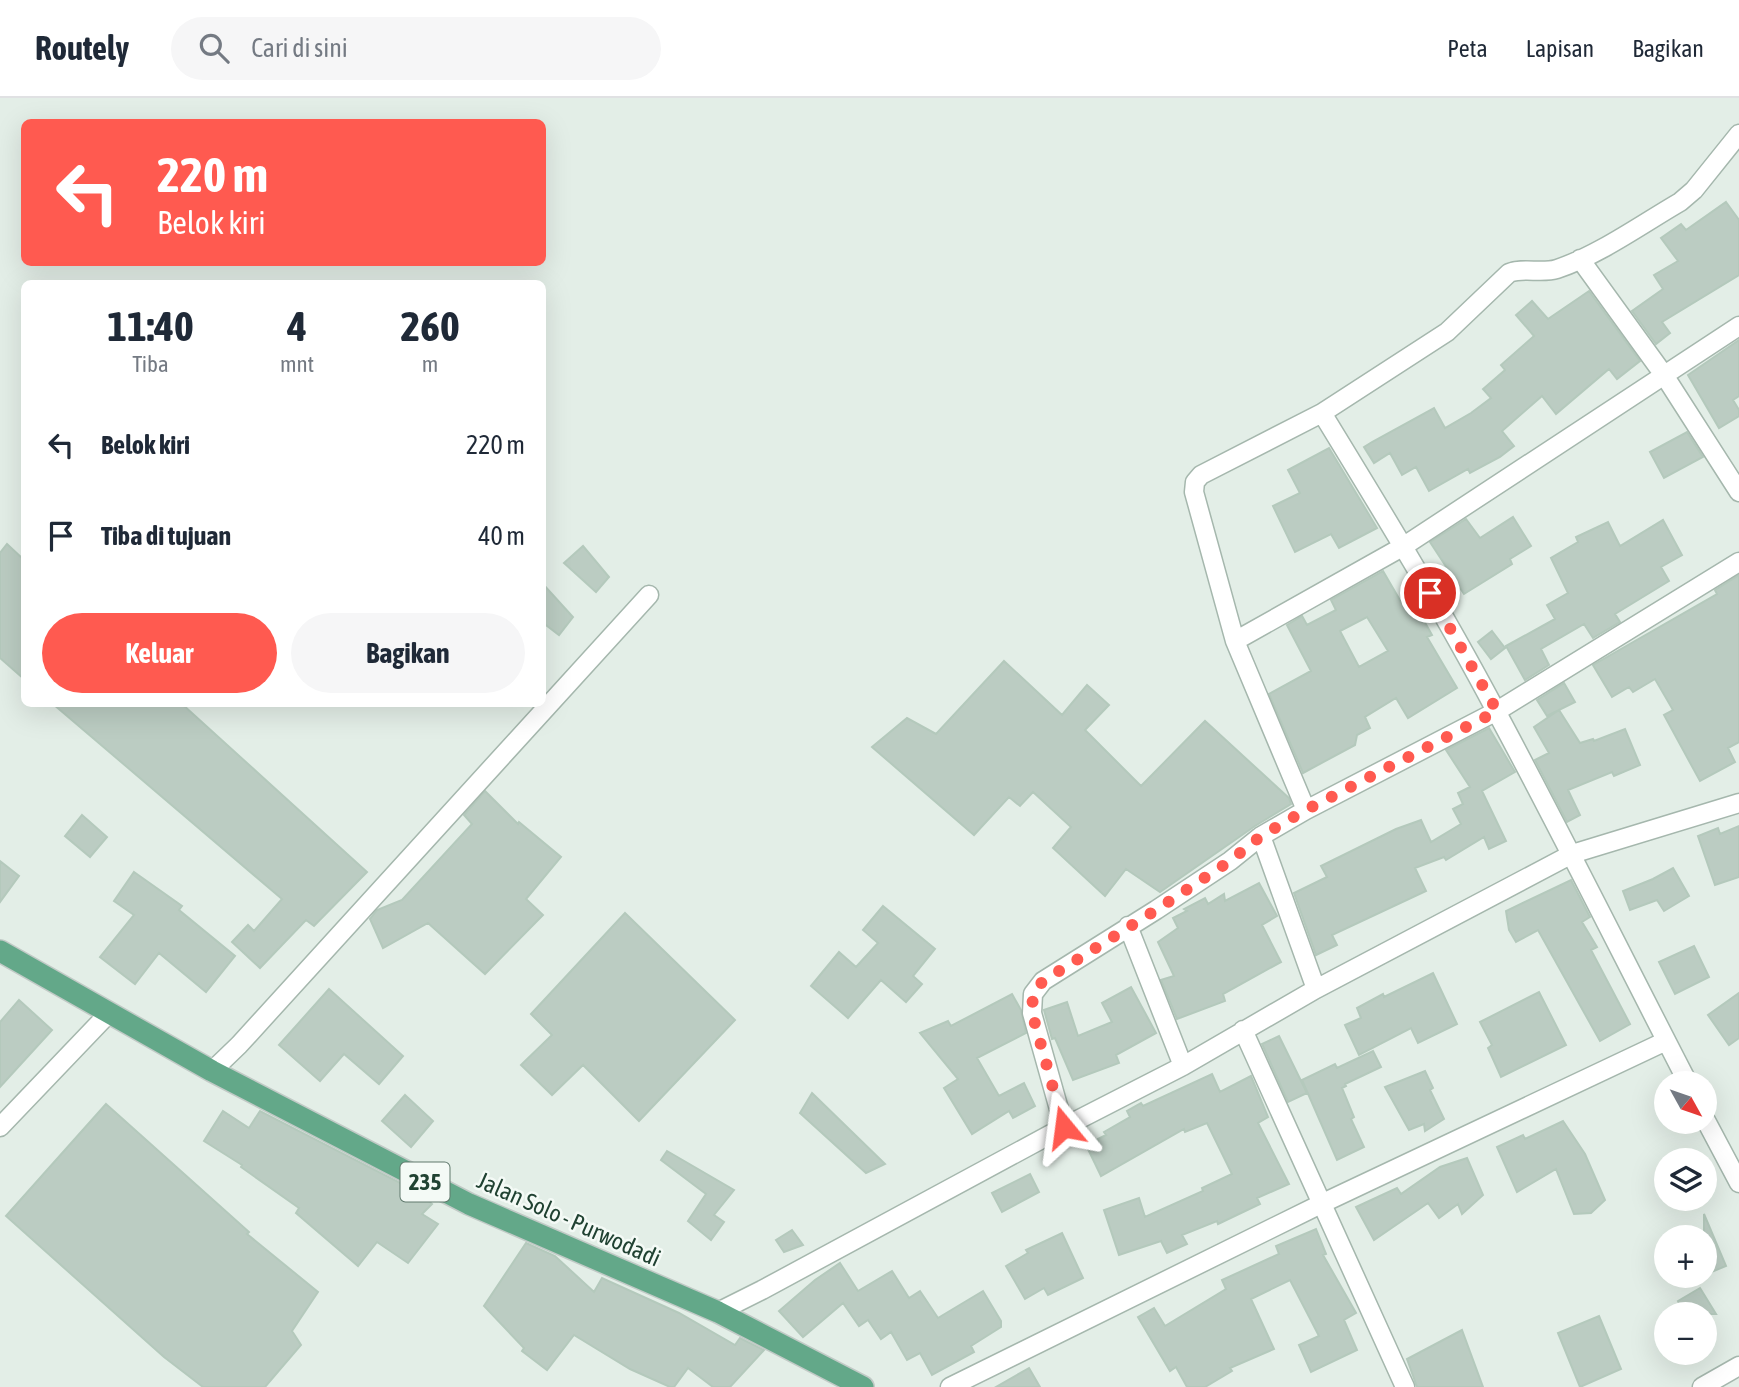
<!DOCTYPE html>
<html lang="id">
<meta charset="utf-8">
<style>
body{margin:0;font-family:"Asap Condensed",sans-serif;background:#f6f6f7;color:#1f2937;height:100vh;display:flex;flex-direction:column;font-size:26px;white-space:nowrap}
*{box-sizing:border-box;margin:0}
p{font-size:23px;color:#747a83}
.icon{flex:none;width:38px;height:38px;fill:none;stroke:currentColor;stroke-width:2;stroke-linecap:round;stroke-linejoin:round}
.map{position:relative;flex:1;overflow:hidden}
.panel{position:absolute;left:21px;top:182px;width:525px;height:427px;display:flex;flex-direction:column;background:#fff;border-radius:10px;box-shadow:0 7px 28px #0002}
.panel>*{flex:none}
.top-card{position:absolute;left:21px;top:21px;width:525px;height:147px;border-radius:10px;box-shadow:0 7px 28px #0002;background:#ff5a50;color:#fff;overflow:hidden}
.needle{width:46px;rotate:130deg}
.tools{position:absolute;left:1654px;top:973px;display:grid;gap:14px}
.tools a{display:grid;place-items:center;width:63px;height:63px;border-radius:50%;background:#fff;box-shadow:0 7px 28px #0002;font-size:35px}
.pin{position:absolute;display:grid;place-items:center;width:60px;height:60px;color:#fff;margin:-30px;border:4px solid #fff;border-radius:50%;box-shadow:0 2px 7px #0007}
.me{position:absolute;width:77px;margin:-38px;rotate:344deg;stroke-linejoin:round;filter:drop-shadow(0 0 5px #0008)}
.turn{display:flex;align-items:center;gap:24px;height:147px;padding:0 21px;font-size:32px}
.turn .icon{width:91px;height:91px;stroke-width:2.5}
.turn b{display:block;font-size:49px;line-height:60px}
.eta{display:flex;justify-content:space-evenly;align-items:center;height:119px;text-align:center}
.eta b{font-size:42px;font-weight:700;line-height:49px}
.cta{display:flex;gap:14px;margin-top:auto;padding:14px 21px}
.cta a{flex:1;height:80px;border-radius:42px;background:#ff5a50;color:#fff;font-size:28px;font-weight:700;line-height:80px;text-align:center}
.cta a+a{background:#f6f6f7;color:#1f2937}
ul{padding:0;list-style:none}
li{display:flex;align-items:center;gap:21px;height:91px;padding:0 21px}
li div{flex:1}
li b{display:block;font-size:26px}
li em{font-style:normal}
header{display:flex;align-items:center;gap:42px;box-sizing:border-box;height:98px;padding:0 35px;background:#fff;border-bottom:2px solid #e0e1e3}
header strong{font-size:33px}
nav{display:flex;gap:38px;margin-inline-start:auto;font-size:24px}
.search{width:490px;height:63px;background:#f6f6f7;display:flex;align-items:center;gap:18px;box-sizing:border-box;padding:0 24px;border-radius:38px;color:#747a83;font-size:26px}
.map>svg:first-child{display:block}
</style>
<header>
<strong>Routely</strong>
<div class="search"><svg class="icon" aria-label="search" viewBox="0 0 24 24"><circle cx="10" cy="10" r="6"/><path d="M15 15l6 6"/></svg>Cari di sini</div>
<nav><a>Peta</a><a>Lapisan</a><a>Bagikan</a></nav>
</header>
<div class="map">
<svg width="1739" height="1289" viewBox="0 0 1739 1289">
<rect width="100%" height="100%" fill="#e3eee7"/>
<!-- building -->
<path fill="#bbccc2" stroke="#b4c9bc" stroke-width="2" fill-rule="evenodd" d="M 1726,104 L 1739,122 L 1739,177 L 1662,224 L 1670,235 L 1656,246 L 1632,213 L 1663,191 L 1654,177 L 1678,163 L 1661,140 L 1681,126 L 1686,132 Z
M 1589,193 L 1640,263 L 1617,281 L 1609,271 L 1556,316 L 1542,298 L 1502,333 L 1514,348 L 1500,359 L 1470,375 L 1468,371 L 1429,393 L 1416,369 L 1402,377 L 1390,355 L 1374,365 L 1364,349 L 1372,344 L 1434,310 L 1445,330 L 1471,315 L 1491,300 L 1483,291 L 1505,272 L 1501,267 L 1534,238 L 1516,217 L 1532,203 L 1548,221 Z
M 1739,242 L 1739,298 L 1733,302 L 1739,312 L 1739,318 L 1719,330 L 1688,277 Z
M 1687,334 L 1703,359 L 1664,380 L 1650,354 Z
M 1329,350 L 1377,430 L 1339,450 L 1331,436 L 1295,454 L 1273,408 L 1300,395 L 1288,372 Z
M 1513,419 L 1531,448 L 1510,461 L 1512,466 L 1464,496 L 1430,444 L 1466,421 L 1480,440 Z
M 1663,422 L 1682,457 L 1661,469 L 1669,483 L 1615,516 L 1620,524 L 1593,540 L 1584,526 L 1541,551 L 1549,567 L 1525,582 L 1506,548 L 1555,521 L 1547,507 L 1568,495 L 1551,460 L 1578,444 L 1576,439 L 1608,424 L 1620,448 Z
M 7,446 L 24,462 L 24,581 L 0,560 L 0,455 Z
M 583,448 L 609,479 L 596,494 L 564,465 Z
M 1383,473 L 1401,504 L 1410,498 L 1432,537 L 1427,539 L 1457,590 L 1408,620 L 1396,600 L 1365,619 L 1370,630 L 1357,637 L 1355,647 L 1303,675 L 1269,596 L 1311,573 L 1287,527 L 1302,518 L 1307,527 L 1336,512 L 1331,502 ZM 1367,519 L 1388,553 L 1359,569 L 1340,533 Z
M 1739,477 L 1739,644 L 1728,650 L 1735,664 L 1700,683 L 1664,617 L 1673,612 L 1655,581 L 1633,594 L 1629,589 L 1612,599 L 1593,567 L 1717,496 L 1715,492 Z
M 542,485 L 573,519 L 559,537 L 542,524 Z
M 1492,533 L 1505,550 L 1491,561 L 1478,544 Z
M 1004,563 L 1062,617 L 1087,587 L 1109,607 L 1085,632 L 1141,688 L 1205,623 L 1289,700 L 1291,706 L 1255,728 L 1160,794 L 1126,771 L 1105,798 L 1053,750 L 1071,729 L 1033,694 L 1020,708 L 1009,699 L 974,737 L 872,649 L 907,620 L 936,636 Z
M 1564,585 L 1575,604 L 1547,618 L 1537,602 Z
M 53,606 L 182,606 L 367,774 L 314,828 L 306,822 L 260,870 L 232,844 L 248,827 L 254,833 L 282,801 Z
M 1559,612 L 1580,645 L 1593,641 L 1594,643 L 1625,631 L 1640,667 L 1614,678 L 1612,674 L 1568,692 L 1580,717 L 1567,724 L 1535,662 L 1549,655 L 1534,629 Z
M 1489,630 L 1515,674 L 1482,693 L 1506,743 L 1489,751 L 1484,739 L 1446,762 L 1444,759 L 1415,770 L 1426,793 L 1332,837 L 1337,847 L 1316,857 L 1294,795 L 1327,779 L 1321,768 L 1396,731 L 1421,722 L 1431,744 L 1461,726 L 1453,711 L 1463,706 L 1458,695 L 1470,689 L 1446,652 Z
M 485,693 L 518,726 L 519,724 L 561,759 L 526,801 L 543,817 L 485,876 L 428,825 L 383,850 L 370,821 L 377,812 L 402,802 L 472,726 L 464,717 Z
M 82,717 L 107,739 L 90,759 L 65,738 Z
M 1739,728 L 1739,779 L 1715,787 L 1698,738 L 1718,730 L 1720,736 Z
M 0,763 L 19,778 L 0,804 Z
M 1673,770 L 1689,798 L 1664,813 L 1657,802 L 1630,812 L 1623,793 L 1653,781 Z
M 134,774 L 182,808 L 179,812 L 235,858 L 206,894 L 159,855 L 135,886 L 100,859 L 134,817 L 114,803 Z
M 1571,782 L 1590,819 L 1582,824 L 1597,849 L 1591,852 L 1630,926 L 1600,943 L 1538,832 L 1516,844 L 1509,832 L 1506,813 Z
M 1259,785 L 1277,818 L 1262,827 L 1281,864 L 1223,896 L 1225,903 L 1177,921 L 1161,882 L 1174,878 L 1158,844 L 1178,830 L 1173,820 L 1187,813 L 1184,811 L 1205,800 L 1208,806 L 1224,796 L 1225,803 Z
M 883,808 L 935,851 L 913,878 L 922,886 L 906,904 L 881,882 L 848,920 L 811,888 L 839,854 L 856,869 L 878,845 L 863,832 Z
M 625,815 L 735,922 L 639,1023 L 583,967 L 552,997 L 521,967 L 552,937 L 531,916 Z
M 1694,848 L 1709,879 L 1675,896 L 1659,864 Z
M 1433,875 L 1457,926 L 1418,945 L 1411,930 L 1359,957 L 1345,927 L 1361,920 L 1357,910 L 1383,896 L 1384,899 Z
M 1131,889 L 1156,935 L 1116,957 L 1119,965 L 1073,982 L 1055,940 L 1052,941 L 1044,912 L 1067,904 L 1078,938 L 1112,924 L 1102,905 Z
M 329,891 L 403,958 L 379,986 L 344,956 L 320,983 L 279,947 Z
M 1539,894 L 1566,947 L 1501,979 L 1488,950 L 1492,947 L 1480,924 Z
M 1739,895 L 1739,940 L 1729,947 L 1708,917 Z
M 1012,896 L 1021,912 L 1026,935 L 977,960 L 999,998 L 1024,985 L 1035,1008 L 1013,1020 L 1009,1013 L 972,1036 L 944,990 L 958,981 L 920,935 L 948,923 L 951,928 Z
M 19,902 L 52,932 L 0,989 L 0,924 Z
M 1279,938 L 1307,995 L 1288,1004 L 1262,946 Z
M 1373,953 L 1381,969 L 1345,986 L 1346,988 L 1342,990 L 1354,1019 L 1351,1021 L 1364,1049 L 1337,1062 L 1302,982 L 1335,966 L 1337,970 Z
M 1425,973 L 1433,990 L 1430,992 L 1444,1021 L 1425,1033 L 1424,1026 L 1409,1032 L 1385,989 Z
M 1212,976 L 1220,994 L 1251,978 L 1268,1019 L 1258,1025 L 1289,1086 L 1257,1100 L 1260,1106 L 1218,1126 L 1217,1123 L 1182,1137 L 1187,1146 L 1167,1155 L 1161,1143 L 1119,1157 L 1104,1112 L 1139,1100 L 1145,1119 L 1203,1093 L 1202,1090 L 1232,1076 L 1207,1025 L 1185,1034 L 1184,1031 L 1101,1078 L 1086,1047 L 1106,1037 L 1104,1034 L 1130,1019 L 1127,1013 L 1141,1005 L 1143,1008 Z
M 812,995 L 885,1066 L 866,1075 L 800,1015 Z
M 405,997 L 433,1023 L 411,1049 L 382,1023 Z
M 106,1006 L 249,1134 L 247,1136 L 318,1194 L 292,1233 L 301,1247 L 265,1289 L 203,1289 L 164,1259 L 6,1118 Z
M 223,1013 L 249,1030 L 260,1013 L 418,1094 L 432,1106 L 422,1116 L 438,1126 L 408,1165 L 377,1144 L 358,1168 L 296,1115 L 299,1110 L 241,1069 L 242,1067 L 204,1043 Z
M 1563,1023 L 1585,1056 L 1605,1102 L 1591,1115 L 1574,1116 L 1556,1071 L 1517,1094 L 1497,1049 L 1523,1037 L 1525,1041 Z
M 667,1053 L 734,1092 L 714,1117 L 724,1124 L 711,1142 L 688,1123 L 706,1096 L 661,1062 Z
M 1467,1060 L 1483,1097 L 1462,1116 L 1458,1106 L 1439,1120 L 1428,1105 L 1374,1142 L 1356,1109 L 1397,1090 L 1401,1096 L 1440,1069 Z
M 1030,1076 L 1039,1094 L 1002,1114 L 992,1095 Z
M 1704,1116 L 1726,1168 L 1704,1177 Z
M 1316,1131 L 1326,1156 L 1323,1157 L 1356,1215 L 1344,1222 L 1357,1252 L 1311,1274 L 1299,1247 L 1319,1238 L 1290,1182 L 1251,1201 L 1274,1251 L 1230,1270 L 1232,1273 L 1205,1289 L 1187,1289 L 1176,1269 L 1170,1273 L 1138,1219 L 1154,1210 L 1165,1228 L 1226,1191 L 1222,1182 L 1279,1156 L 1276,1148 Z
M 792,1132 L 803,1147 L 784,1154 L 776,1142 Z
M 1062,1135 L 1083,1180 L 1048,1197 L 1044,1190 L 1025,1201 L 1006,1168 L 1028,1155 L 1026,1152 Z
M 526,1145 L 555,1158 L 594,1194 L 602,1180 L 679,1215 L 735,1247 L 740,1240 L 764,1252 L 730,1289 L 713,1289 L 688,1270 L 674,1289 L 670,1289 L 630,1271 L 574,1237 L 547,1272 L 522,1253 L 524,1250 L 484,1208 Z
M 840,1165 L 858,1193 L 892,1173 L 909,1200 L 920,1193 L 938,1220 L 983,1193 L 1001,1223 L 1001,1229 L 971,1248 L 974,1254 L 932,1277 L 920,1255 L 907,1262 L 891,1234 L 881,1241 L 868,1222 L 859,1228 L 843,1205 L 803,1239 L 779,1213 L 815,1182 Z
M 1700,1190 L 1716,1216 L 1685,1216 L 1678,1203 Z
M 1599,1218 L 1621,1271 L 1580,1289 L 1558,1235 Z
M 1462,1232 L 1483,1289 L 1417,1289 L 1407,1261 Z
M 1029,1270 L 1040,1289 L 996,1289 Z"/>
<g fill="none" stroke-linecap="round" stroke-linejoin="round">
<!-- minor casing -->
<g stroke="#a5b7ad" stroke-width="21">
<path id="minor" d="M 1580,161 L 1664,277 L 1739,394
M 1322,315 C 1382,413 1442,511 1496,613 C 1562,736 1624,861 1688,985
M 1235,543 L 1404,448 L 1739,228
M 1306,712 L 1235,543 L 1194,394 L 1195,384 L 1201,377 L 1322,315 L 1447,234 L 1509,175 C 1524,169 1541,176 1557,171 C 1599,157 1642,126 1680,104 L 1694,92 L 1739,36
M 1261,738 L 1316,891
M 1128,828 L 1183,968
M 1243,932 L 1405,1289
M 212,973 L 239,947 L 649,497
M 1704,1019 L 1739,1085
M 0,1029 L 109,915
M 1064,1029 L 1032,915 L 1033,896 L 1043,883 L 1156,812 L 1230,763 L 1261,738 L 1306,712 L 1497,613 L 1739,464
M 718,1214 L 762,1192 L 1064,1029 L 1183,968 L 1316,891 L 1572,756 L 1739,705
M 950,1289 L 1323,1105 L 1666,943
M 1702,1289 L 1739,1268"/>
</g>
<!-- primary casing -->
<g stroke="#c1cac6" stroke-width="24">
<path id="primary" d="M 0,853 L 212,973 L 469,1106 L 718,1214 L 863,1289"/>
</g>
<!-- minor -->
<use href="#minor" stroke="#fff" stroke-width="18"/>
<!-- primary -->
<use href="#primary" stroke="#63a889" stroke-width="21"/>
</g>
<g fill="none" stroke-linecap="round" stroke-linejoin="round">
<!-- route -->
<path stroke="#ff5a50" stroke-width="12" stroke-dasharray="0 21.6" d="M 1064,1029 L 1032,915 L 1033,896 L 1043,883 L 1156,812 L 1230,763 L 1261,738 L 1306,712 L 1497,613 L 1430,495"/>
</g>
<g text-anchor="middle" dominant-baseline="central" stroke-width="5" stroke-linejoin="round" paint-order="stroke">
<!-- shield labels -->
<rect fill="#f4faf6" stroke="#60796d" stroke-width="2" x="400.5" y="1064.5" width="49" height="39" rx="5"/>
<g font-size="23" font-weight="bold" fill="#204232">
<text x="425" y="1084">235</text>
</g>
<!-- street labels -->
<g font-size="24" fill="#204232" stroke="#f4faf6">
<text transform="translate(569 1121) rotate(24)">Jalan Solo - Purwodadi</text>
</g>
</g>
</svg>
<div class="tools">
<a><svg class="needle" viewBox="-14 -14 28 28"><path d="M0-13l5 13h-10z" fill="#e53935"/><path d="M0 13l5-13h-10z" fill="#747a83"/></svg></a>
<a><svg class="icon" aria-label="layers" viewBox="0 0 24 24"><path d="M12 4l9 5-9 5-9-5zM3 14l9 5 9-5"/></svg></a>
<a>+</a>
<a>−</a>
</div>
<div class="pin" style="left:1430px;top:495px;background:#d93025"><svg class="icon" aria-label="arrive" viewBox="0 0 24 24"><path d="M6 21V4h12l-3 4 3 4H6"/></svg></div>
<svg class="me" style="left:1064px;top:1029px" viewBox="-20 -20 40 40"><path d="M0-17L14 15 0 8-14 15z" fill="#ff5a50" stroke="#fff" stroke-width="4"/></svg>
<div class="top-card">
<div class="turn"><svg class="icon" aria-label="left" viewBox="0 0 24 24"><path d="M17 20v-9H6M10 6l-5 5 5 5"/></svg><div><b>220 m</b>Belok kiri</div></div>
</div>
<section class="panel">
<div class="eta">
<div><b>11:40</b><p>Tiba</p></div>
<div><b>4</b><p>mnt</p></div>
<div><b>260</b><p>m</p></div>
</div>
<ul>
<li><svg class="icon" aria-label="left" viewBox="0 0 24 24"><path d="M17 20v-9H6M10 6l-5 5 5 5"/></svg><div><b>Belok kiri</b></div><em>220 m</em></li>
<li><svg class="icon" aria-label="arrive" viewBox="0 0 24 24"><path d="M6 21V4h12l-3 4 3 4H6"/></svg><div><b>Tiba di tujuan</b></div><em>40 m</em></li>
</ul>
<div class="cta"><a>Keluar</a><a>Bagikan</a></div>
</section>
</div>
